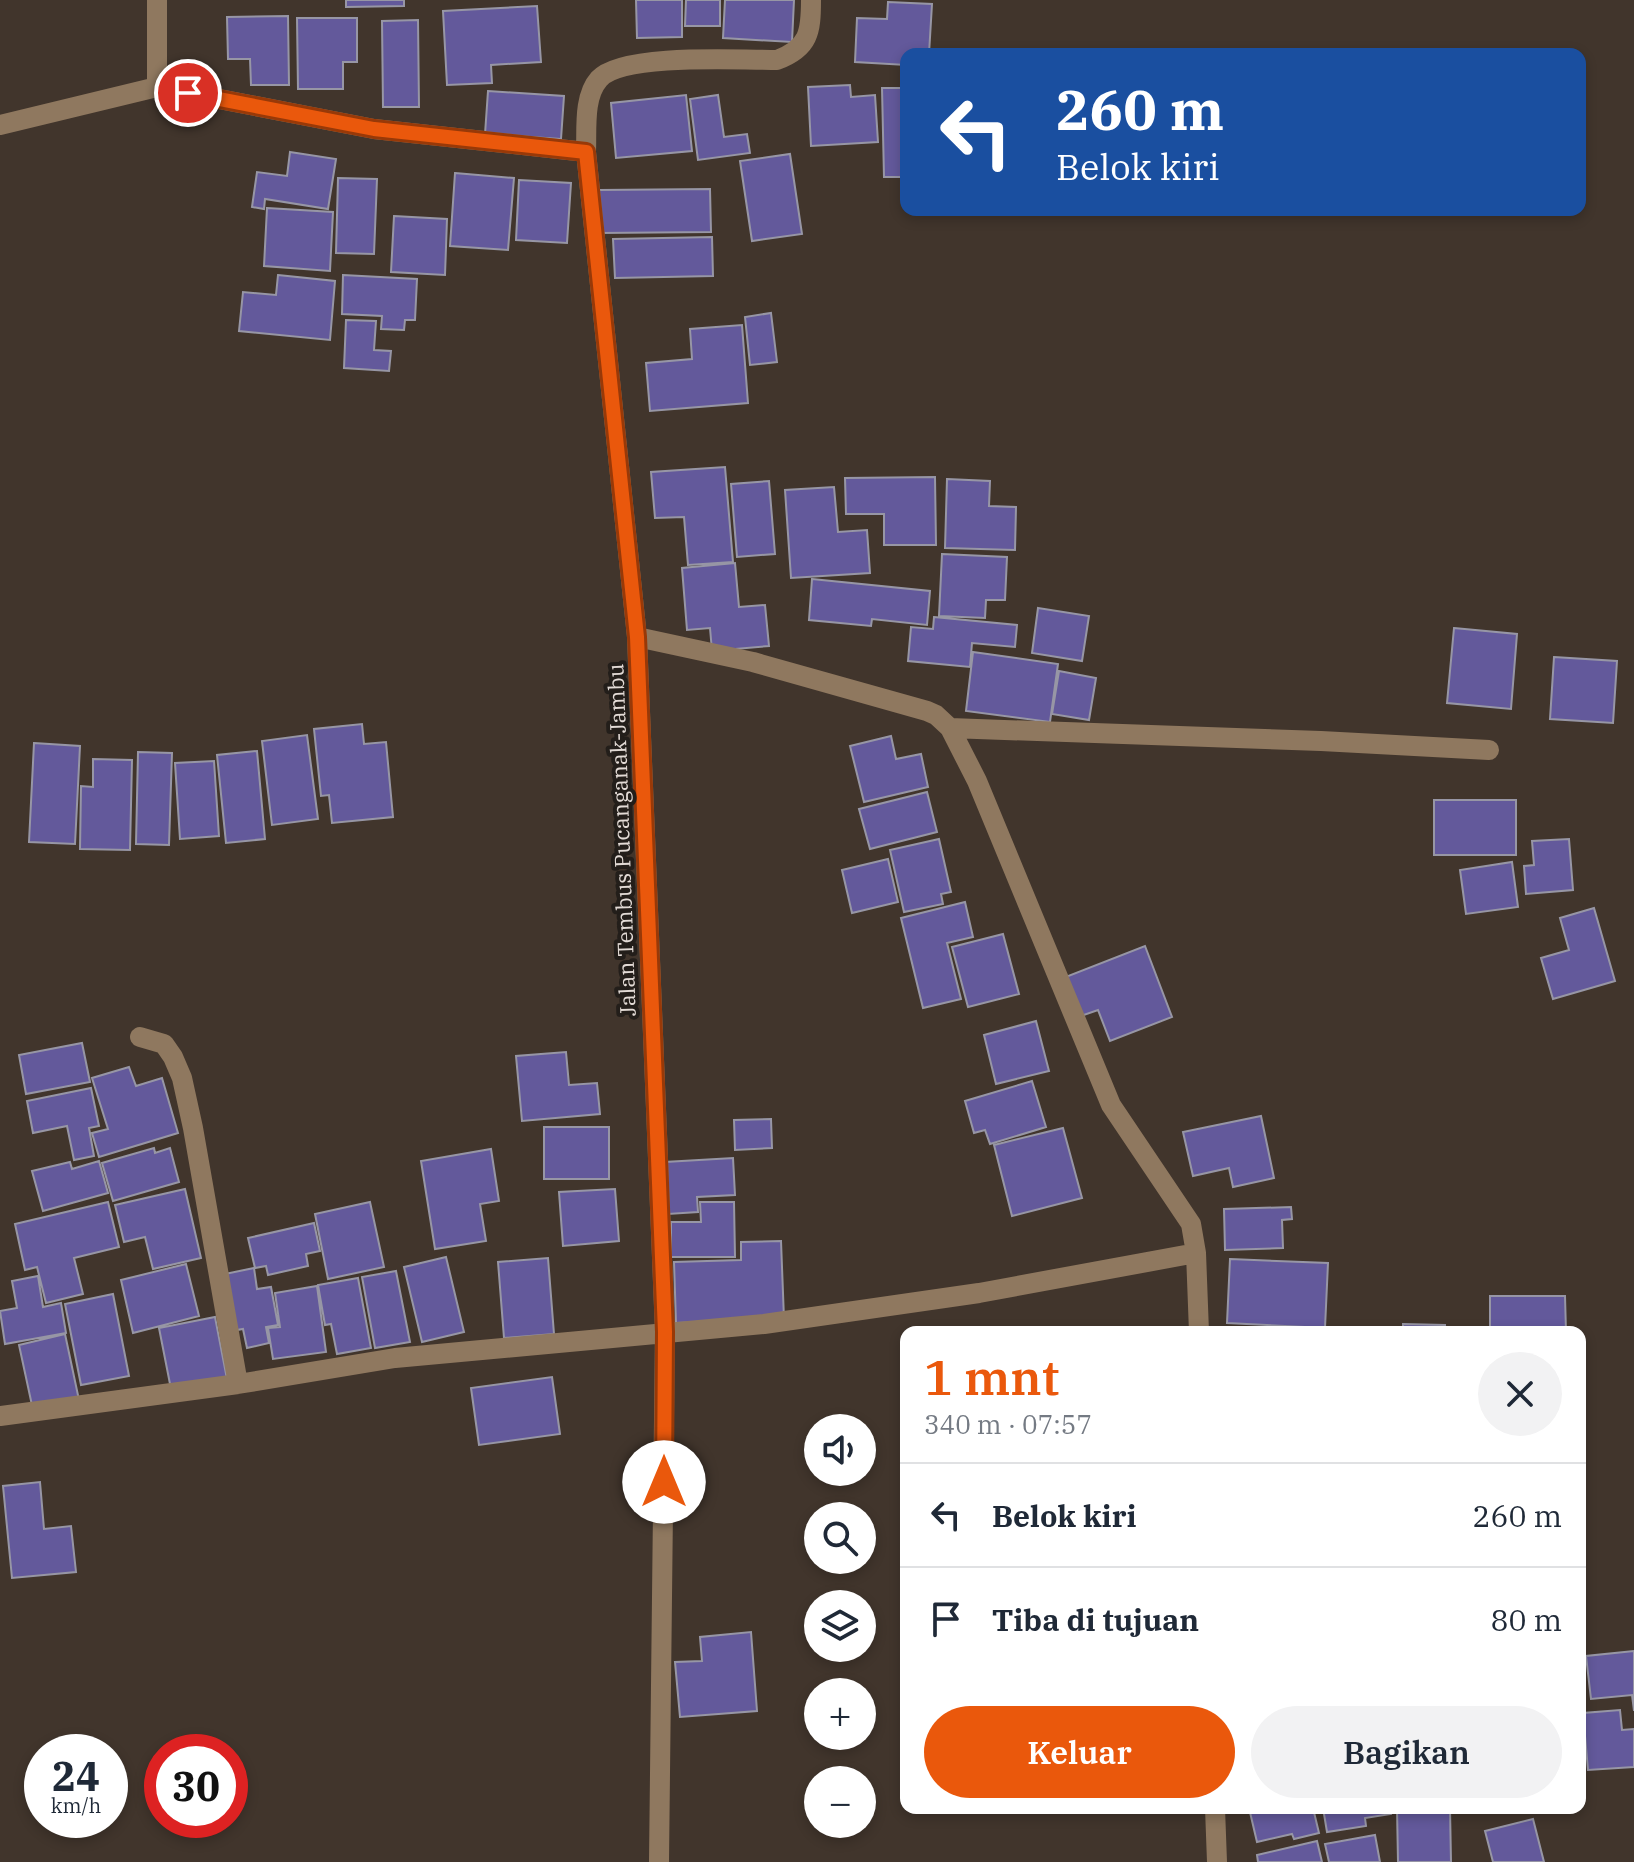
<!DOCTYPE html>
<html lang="id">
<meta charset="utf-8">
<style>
body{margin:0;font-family:"IBM Plex Serif",serif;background:#f2f2f3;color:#1f2937;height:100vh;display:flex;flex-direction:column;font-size:30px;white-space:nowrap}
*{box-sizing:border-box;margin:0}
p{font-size:26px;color:#747a83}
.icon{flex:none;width:44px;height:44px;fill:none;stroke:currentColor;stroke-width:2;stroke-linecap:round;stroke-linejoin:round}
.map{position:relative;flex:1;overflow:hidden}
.side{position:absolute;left:900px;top:1326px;width:686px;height:488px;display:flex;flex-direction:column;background:#fff;border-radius:16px;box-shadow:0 4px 12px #0003}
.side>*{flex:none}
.top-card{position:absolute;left:900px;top:48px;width:686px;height:168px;border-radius:16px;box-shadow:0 4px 12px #0003;background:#1a4fa0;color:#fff;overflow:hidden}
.buttons{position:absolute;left:804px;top:1414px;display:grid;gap:16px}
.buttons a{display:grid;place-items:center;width:72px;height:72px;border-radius:50%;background:#fff;box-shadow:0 4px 12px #0003;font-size:40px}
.speed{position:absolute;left:24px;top:1734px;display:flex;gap:16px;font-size:40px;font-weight:700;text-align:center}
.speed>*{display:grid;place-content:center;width:104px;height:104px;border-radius:50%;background:#fff;box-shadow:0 4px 12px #0003;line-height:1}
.speed small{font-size:20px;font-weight:400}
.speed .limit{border:12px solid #d22;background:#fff;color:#111}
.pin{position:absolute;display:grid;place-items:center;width:68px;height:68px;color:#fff;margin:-34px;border:4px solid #fff;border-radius:50%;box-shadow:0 2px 8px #0007}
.me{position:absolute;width:88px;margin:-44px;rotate:0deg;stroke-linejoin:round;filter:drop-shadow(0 0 6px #0008)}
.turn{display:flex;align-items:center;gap:28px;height:168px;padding:0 24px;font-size:36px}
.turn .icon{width:104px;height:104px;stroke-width:2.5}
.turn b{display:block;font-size:56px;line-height:68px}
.round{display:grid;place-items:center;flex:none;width:84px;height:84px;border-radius:42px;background:#f2f2f3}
.head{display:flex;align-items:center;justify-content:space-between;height:136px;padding:0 24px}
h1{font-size:48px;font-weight:600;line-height:60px;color:#ea580c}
.cta{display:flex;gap:16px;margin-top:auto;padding:16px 24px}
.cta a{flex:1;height:92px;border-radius:48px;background:#ea580c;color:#fff;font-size:32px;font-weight:600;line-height:92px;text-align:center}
.cta a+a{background:#f2f2f3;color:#1f2937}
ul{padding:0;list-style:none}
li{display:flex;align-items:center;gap:24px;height:104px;padding:0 24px;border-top:2px solid #e0e1e3}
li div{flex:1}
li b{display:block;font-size:30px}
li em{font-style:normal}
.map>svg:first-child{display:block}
</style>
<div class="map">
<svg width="1634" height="1862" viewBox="0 0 1634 1862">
<rect width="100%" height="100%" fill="#41352c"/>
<!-- building -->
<path fill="#63599b" stroke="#9796a5" stroke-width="2" d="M 346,0 L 404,0 L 404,6 L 346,7 Z
M 636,0 L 682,0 L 682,37 L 637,38 Z
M 686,0 L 720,0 L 720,26 L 685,26 Z
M 725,0 L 794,0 L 792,42 L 723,38 Z
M 888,2 L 932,4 L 929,54 L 906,54 L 906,65 L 855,62 L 857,18 L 887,19 Z
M 537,6 L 541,62 L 491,65 L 492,83 L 447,85 L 443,11 Z
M 288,16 L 289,85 L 251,85 L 250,59 L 228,59 L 227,17 Z
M 297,18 L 357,18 L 357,62 L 343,62 L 343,89 L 298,89 Z
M 418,20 L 419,107 L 383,107 L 382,21 Z
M 850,85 L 851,97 L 875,95 L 878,142 L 811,146 L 808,87 Z
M 882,88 L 906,88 L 906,177 L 884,177 Z
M 488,91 L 564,96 L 561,139 L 485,134 Z
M 686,95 L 692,151 L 616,158 L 611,103 Z
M 718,95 L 724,137 L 747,134 L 750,153 L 698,160 L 690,99 Z
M 290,152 L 336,159 L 328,209 L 265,199 L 264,209 L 252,207 L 257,172 L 287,176 Z
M 790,154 L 802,234 L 752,241 L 740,161 Z
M 455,173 L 514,178 L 508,250 L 450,246 Z
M 338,178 L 377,179 L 374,254 L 336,253 Z
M 519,180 L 571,183 L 567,243 L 516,240 Z
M 710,189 L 711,232 L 600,233 L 599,190 Z
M 267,208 L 333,212 L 330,271 L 264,266 Z
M 394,216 L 447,219 L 445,275 L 391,272 Z
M 712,237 L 713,276 L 615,278 L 613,239 Z
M 278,275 L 335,281 L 330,340 L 239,331 L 243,292 L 276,295 Z
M 343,275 L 417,279 L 415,320 L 405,320 L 404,330 L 381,329 L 382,316 L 342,314 Z
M 771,313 L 777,362 L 750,365 L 745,317 Z
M 346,320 L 376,321 L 374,350 L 391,351 L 389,371 L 344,368 Z
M 742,325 L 748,403 L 650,411 L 646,363 L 692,359 L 690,329 Z
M 725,467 L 733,562 L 688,565 L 684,517 L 655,518 L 651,472 Z
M 935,477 L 936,545 L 884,545 L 884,514 L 846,514 L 845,478 Z
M 947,479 L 990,481 L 989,506 L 1016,507 L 1015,550 L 945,548 Z
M 769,481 L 775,554 L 737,557 L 731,484 Z
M 834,487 L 838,532 L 867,530 L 870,573 L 791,578 L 785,490 Z
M 942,554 L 1007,557 L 1005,600 L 986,600 L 985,618 L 939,616 Z
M 735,563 L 739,607 L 765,605 L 769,646 L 712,651 L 710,628 L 687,630 L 682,568 Z
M 812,579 L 930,591 L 927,625 L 872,619 L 871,626 L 809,620 Z
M 1038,608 L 1089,616 L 1082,661 L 1032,653 Z
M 934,617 L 1017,625 L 1015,647 L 972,643 L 970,667 L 908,661 L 911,627 L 933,629 Z
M 1454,628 L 1517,634 L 1511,709 L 1447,703 Z
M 973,652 L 1058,664 L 1050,722 L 966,711 Z
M 1554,657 L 1617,661 L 1613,723 L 1550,719 Z
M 1059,671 L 1096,678 L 1089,720 L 1052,714 Z
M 362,724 L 364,744 L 386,742 L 393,817 L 332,823 L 329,795 L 321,796 L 314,729 Z
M 307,735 L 318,819 L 272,825 L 262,741 Z
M 891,736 L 896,759 L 921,754 L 928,787 L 864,802 L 850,746 Z
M 34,743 L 80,746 L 75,844 L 29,842 Z
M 257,751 L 265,839 L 226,843 L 217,755 Z
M 138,752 L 172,753 L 169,845 L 136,844 Z
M 93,759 L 132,760 L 130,850 L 80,849 L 81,786 L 93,787 Z
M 214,761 L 219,836 L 180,839 L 175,763 Z
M 927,792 L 937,832 L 870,849 L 859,809 Z
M 1434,800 L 1516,800 L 1516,855 L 1434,855 Z
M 939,839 L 951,892 L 941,894 L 943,904 L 904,912 L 890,850 Z
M 1569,839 L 1573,890 L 1526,894 L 1524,866 L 1534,865 L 1532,841 Z
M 888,859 L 898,902 L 852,913 L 842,870 Z
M 1512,862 L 1518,907 L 1466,914 L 1460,870 Z
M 965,902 L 973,937 L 947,943 L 961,999 L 923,1008 L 901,918 Z
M 1594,908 L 1615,981 L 1553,999 L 1541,958 L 1569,950 L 1560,918 Z
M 1003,934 L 1019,994 L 968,1007 L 952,947 Z
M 1145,946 L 1172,1017 L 1110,1041 L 1098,1010 L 1078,1017 L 1063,978 Z
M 1036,1021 L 1049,1071 L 996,1084 L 984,1035 Z
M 82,1043 L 90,1082 L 26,1094 L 19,1055 Z
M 566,1052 L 569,1085 L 597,1083 L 600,1114 L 522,1121 L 516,1056 Z
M 129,1067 L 136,1086 L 162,1078 L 178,1133 L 99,1157 L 92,1133 L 108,1129 L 92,1078 Z
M 1032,1081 L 1046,1127 L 990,1144 L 985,1130 L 974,1133 L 965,1101 Z
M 91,1088 L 99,1126 L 89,1128 L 94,1156 L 74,1160 L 67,1126 L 33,1133 L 27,1101 Z
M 1261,1116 L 1274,1178 L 1233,1187 L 1229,1168 L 1193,1176 L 1183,1132 Z
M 771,1119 L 772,1148 L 735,1150 L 734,1120 Z
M 544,1127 L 609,1127 L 609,1179 L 544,1179 Z
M 1063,1128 L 1082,1198 L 1012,1216 L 994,1145 Z
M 154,1148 L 155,1153 L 170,1148 L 179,1182 L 113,1201 L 102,1163 Z
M 491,1149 L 499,1201 L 480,1204 L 486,1241 L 435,1249 L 421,1161 Z
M 733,1158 L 735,1195 L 697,1197 L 698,1212 L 668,1214 L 665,1162 Z
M 99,1161 L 108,1193 L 43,1211 L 32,1171 L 70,1162 L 72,1169 Z
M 185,1189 L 201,1258 L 153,1269 L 145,1237 L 124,1242 L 115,1205 Z
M 615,1189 L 619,1241 L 563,1246 L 559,1192 Z
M 108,1202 L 119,1247 L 74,1258 L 83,1294 L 46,1303 L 37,1267 L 25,1270 L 15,1224 Z
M 370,1202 L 384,1267 L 328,1279 L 315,1214 Z
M 700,1202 L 734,1202 L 735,1257 L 671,1257 L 671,1222 L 701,1222 Z
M 1291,1207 L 1292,1219 L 1282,1220 L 1283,1248 L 1225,1250 L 1224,1209 Z
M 314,1223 L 320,1251 L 306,1254 L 308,1266 L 268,1275 L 266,1266 L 255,1268 L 248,1238 Z
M 781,1241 L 784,1319 L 676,1323 L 674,1262 L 741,1260 L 741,1242 Z
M 446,1257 L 464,1332 L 422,1342 L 404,1267 Z
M 548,1258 L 554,1334 L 504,1338 L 498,1262 Z
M 1230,1259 L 1328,1263 L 1325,1328 L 1227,1323 Z
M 186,1264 L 199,1316 L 133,1333 L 121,1280 Z
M 254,1268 L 257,1289 L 271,1287 L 278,1325 L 266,1327 L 269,1343 L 247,1348 L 243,1329 L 231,1331 L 220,1275 Z
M 396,1271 L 410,1342 L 375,1348 L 362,1277 Z
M 38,1276 L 43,1307 L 61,1303 L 66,1333 L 5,1344 L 0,1311 L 17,1308 L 12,1281 Z
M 358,1278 L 371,1348 L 337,1354 L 331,1324 L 325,1325 L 318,1285 Z
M 317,1286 L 326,1352 L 273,1359 L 268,1328 L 280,1327 L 275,1293 Z
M 113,1294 L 129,1376 L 81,1385 L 65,1304 Z
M 1490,1296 L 1565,1296 L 1566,1332 L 1490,1332 Z
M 215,1317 L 227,1379 L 171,1389 L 159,1328 Z
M 1403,1324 L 1445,1325 L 1445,1332 L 1403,1332 Z
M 65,1334 L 79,1400 L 33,1410 L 19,1345 Z
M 552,1377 L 560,1434 L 479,1445 L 471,1388 Z
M 40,1482 L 44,1529 L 71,1526 L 76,1572 L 12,1578 L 3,1486 Z
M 751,1632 L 757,1711 L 680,1717 L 675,1662 L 702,1661 L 700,1637 Z
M 1634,1651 L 1634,1711 L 1632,1695 L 1591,1699 L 1586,1656 Z
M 1620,1710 L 1622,1730 L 1634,1729 L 1634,1767 L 1588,1770 L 1583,1713 Z
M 1249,1808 L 1313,1808 L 1319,1833 L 1294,1839 L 1292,1834 L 1257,1842 Z
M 1323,1808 L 1390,1808 L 1391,1814 L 1365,1818 L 1366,1826 L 1327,1832 Z
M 1397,1808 L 1450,1808 L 1451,1862 L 1398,1862 Z
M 1533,1819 L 1544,1862 L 1493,1862 L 1485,1831 Z
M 1375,1835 L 1380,1862 L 1329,1862 L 1325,1844 Z
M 1317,1841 L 1322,1862 L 1258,1862 L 1257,1855 Z"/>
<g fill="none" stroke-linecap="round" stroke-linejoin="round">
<!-- minor -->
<path stroke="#8f785f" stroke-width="20" d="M 157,87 L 157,0
M 0,125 L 157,87 L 374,129 L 586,152
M 637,637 L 753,662 L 927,711 L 936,715 L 950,728 L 977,781 L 1111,1105 L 1191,1224 L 1196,1253 L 1199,1332
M 950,728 L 1321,741 L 1489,750
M 140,1037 L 164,1044 L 173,1057 L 182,1078 L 193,1128 L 238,1384
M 0,1416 L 238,1384 L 395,1358 L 764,1324 L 979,1293 L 1196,1253
M 1215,1808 L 1217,1862
M 659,1862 L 665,1332 L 637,637 L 586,152 C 587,130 583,97 599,79 C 622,53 740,60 777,60 C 809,48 811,32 811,0"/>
</g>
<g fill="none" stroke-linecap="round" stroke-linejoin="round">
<!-- route casing -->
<g stroke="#983908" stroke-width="20">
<path id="route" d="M 188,93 L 374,129 L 586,152 L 637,637 L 665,1332 L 664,1482"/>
</g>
<!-- route -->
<use href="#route" stroke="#ea580c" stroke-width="14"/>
</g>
<g text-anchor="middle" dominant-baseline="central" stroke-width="8" stroke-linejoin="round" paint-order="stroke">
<!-- street labels -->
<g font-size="22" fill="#e3dbd6" stroke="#231e1a">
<text transform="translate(621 840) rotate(-92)">Jalan Tembus Pucanganak-Jambu</text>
</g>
</g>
</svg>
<div class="buttons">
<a><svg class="icon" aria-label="sound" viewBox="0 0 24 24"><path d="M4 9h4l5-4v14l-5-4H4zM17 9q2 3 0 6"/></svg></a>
<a><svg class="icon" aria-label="search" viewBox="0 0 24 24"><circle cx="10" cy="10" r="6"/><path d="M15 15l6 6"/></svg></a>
<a><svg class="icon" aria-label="layers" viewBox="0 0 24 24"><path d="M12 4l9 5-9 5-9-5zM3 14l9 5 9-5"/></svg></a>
<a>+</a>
<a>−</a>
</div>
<div class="speed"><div>24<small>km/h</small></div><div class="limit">30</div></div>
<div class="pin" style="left:188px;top:93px;background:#d93025"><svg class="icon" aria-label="arrive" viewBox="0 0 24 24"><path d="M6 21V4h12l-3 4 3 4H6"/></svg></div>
<svg class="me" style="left:664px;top:1482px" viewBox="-20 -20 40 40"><circle r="19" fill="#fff"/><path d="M0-13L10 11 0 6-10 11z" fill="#ea580c"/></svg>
<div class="top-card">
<div class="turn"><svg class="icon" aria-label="left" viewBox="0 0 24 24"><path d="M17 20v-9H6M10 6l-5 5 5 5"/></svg><div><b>260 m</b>Belok kiri</div></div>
</div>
<section class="side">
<div class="head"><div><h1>1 mnt</h1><p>340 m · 07:57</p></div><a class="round"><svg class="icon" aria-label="close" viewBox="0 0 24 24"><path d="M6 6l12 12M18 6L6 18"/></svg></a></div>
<ul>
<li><svg class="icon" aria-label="left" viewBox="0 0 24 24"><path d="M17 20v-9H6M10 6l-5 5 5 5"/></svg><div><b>Belok kiri</b></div><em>260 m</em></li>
<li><svg class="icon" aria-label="arrive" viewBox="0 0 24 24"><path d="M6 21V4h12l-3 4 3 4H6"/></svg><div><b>Tiba di tujuan</b></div><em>80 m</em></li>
</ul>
<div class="cta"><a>Keluar</a><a>Bagikan</a></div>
</section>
</div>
